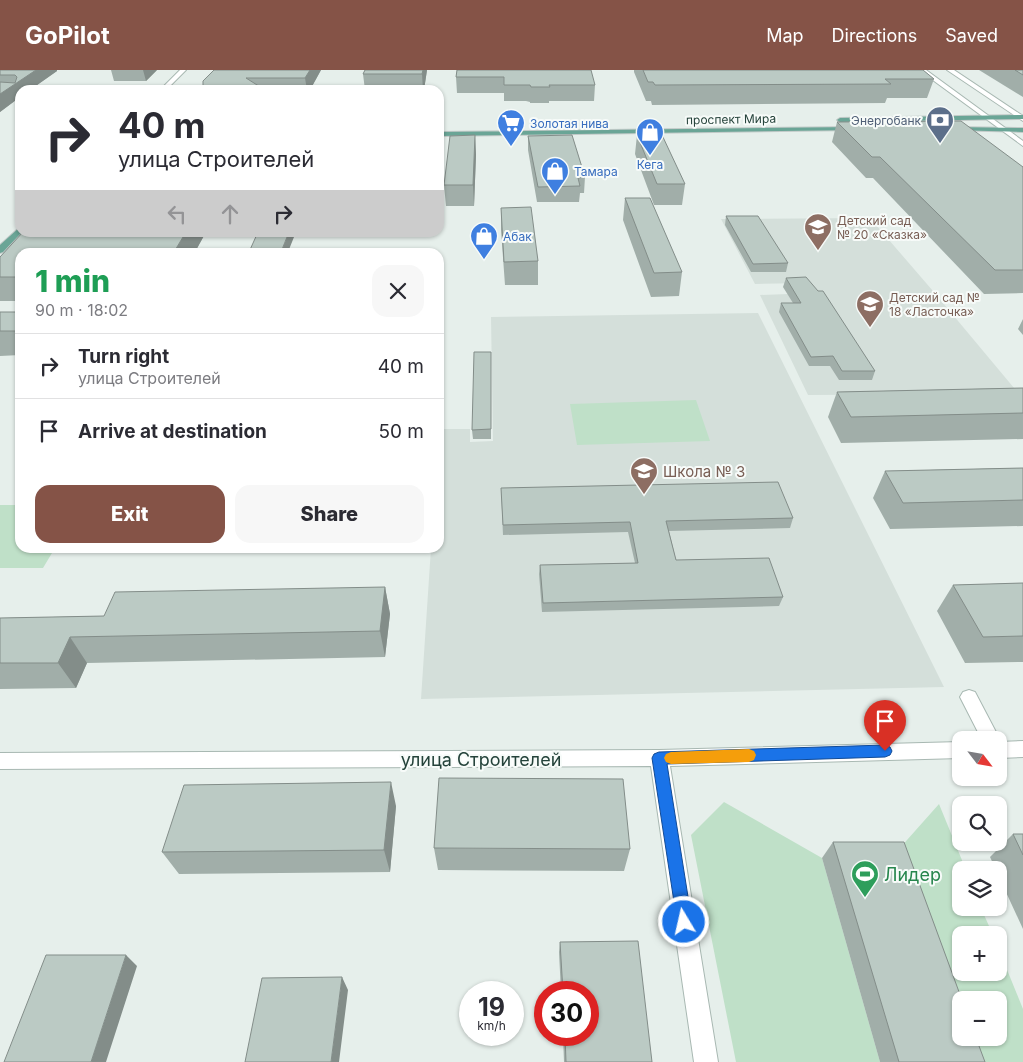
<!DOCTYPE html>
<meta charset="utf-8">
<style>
body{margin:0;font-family:Inter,sans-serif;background:#f7f7f7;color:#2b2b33;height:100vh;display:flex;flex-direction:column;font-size:19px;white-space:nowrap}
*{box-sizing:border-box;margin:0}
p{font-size:16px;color:#7c7c81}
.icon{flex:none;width:28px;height:28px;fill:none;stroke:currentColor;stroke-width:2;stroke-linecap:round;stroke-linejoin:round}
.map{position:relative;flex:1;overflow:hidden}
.drawer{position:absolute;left:15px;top:178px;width:429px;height:305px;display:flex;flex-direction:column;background:#fff;border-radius:15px;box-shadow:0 1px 4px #0004}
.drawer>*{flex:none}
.top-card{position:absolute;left:15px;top:15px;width:429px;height:152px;border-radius:15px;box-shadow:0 1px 4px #0004;background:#fff;color:#2b2b33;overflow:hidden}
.needle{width:32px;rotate:121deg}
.fabs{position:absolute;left:952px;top:661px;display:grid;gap:10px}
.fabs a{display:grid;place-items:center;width:55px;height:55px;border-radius:10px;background:#fff;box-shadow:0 1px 4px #0004;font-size:25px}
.speed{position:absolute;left:459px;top:911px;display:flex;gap:10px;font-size:25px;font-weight:700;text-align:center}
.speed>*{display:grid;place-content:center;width:65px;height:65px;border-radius:50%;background:#fff;box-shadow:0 1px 4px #0004;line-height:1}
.speed small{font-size:12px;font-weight:400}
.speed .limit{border:8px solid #d22;background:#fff;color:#111}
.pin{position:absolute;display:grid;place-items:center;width:42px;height:42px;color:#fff;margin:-51px -21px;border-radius:50% 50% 50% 0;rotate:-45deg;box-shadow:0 0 5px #0007}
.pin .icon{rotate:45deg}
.me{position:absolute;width:55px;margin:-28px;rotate:351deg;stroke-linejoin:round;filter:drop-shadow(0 0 4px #0008)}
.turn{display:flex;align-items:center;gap:18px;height:105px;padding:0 20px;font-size:22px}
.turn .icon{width:65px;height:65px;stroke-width:2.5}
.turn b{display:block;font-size:35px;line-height:42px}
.lanes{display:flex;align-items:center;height:48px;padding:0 20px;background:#0003;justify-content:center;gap:25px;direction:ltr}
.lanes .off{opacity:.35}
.round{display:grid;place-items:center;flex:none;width:52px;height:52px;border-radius:15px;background:#f7f7f7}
.headline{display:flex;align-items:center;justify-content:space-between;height:85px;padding:0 20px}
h1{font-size:30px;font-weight:800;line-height:38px;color:#1e9e55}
.primary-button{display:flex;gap:10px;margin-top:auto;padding:10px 20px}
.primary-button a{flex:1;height:58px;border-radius:15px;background:#855347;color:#fff;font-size:20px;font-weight:800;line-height:58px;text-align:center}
.primary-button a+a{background:#f7f7f7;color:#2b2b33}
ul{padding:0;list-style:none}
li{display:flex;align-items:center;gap:15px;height:65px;padding:0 20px;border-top:1px solid #e1e1e2}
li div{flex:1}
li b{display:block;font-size:19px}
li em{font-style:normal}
header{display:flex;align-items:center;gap:30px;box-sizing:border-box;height:70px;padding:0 25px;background:#855347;color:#fff}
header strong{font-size:24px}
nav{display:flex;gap:28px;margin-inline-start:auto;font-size:18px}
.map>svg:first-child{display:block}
</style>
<header>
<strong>GoPilot</strong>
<nav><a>Map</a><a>Directions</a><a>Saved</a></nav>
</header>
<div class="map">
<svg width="1023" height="992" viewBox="0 0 1023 992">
<rect width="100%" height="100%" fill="#e6efeb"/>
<!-- built -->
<path fill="#d4dfda" d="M 870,148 L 933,221 L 1019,324 L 808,325 L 760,225 L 814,223 L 809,213 L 755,214 L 721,149 Z
M 758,243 L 944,617 L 421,629 L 431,478 L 439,478 L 439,359 L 470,359 L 470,372 L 493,371 L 491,247 Z"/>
<!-- green -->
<path fill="#bfe0c8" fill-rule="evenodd" d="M 696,330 L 710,371 L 577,375 L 570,334 Z
M 0,435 L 20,435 L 20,478 L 55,478 L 43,498 L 0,498 Z
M 724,732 L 822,788 L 880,992 L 736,992 L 691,765 Z
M 939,734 L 966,800 L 961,800 L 961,838 L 981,838 L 993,865 L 961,865 L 961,902 L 999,902 L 999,880 L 1023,939 L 1023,992 L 962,992 L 891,788 ZM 961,930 L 999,930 L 999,968 L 961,968 Z"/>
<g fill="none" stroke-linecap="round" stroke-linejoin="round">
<!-- minor casing -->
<g stroke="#a8b8b2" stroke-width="2">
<path id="minor" d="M 180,0 L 186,0 L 166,20 L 160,20 Z
M 919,0 L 926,0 L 1023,71 L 1023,76 Z
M 947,0 L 954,0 L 1023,46 L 1023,51 Z
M 969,620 L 975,622 L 997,664 L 999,672 L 1023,671 L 1023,687 L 999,688 L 999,670 L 982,670 L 960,627 L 963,622 Z
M 961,672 L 961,688 L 670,696 L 718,992 L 694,992 L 651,696 L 0,699 L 0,683 L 659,680 Z"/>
</g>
<!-- major casing -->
<g stroke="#c2cac8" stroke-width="2">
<path id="major" d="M 1023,45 L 1023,49 L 840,52 L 837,50 L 840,48 Z
M 855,57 L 857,58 L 857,60 L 439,66 L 439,62 Z
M 953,57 L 1023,58 L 1023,62 L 951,60 L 951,58 Z
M 20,157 L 20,162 L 22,162 L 3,182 L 0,183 L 0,175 Z"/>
</g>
<!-- minor -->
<use href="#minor" fill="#fff" fill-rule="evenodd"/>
<!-- major -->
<use href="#major" fill="#6aa596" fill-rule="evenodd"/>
</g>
<!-- wall -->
<path fill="#a1aea9" d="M 0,0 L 57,0 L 57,1 L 30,20 L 20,20 L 20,27 L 0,42 Z
M 111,0 L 157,0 L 146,11 L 114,11 Z
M 214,0 L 321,0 L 310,20 L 204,20 L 203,18 Z
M 365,0 L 427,0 L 424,20 L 365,20 L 363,4 Z
M 457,0 L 595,15 L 594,31 L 549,31 L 549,33 L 530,33 L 530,32 L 526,31 L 504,31 L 504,23 L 457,23 L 456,7 Z
M 634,0 L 923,0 L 934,9 L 927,28 L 887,28 L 885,33 L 652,35 L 651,31 L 646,31 L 634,2 Z
M 979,0 L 1023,0 L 1023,27 Z
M 837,52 L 1023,97 L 1023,223 L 984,224 L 873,108 L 866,108 L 832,72 Z
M 475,65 L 476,85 L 474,136 L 446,136 L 444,115 Z
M 637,65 L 685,114 L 682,135 L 654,135 L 635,84 Z
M 528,66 L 585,107 L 584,123 L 580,123 L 579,132 L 537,132 L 528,80 Z
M 625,128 L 682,202 L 679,226 L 651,227 L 623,150 Z
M 501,138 L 538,191 L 538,215 L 505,215 L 501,160 Z
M 726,146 L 788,193 L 786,202 L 751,202 L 725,155 Z
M 23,162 L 206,162 L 195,182 L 20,182 L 20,231 L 0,231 L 0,187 Z
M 786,208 L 875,301 L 872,310 L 839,310 L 830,296 L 809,296 L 779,242 L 781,233 L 793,233 L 783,217 Z
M 0,242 L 20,242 L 20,285 L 0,286 Z
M 1023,249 L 1023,265 L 1018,259 Z
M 491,282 L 491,369 L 473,369 L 472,360 Z
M 1023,318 L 1023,369 L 841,373 L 828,347 L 837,322 Z
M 1023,398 L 1023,456 L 890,459 L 873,428 L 885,401 Z
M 501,418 L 793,448 L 790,458 L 669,461 L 676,490 L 783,527 L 779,536 L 542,542 L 539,504 L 540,495 L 635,493 L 628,462 L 503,465 Z
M 1023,513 L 1023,592 L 965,593 L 937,541 L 953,515 Z
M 385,517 L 390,544 L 385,587 L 87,593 L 76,618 L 0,619 L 0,548 L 104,546 Z
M 396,736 L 390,802 L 179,804 L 162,782 Z
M 1013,764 L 1023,764 L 1023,859 L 999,807 L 999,800 L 996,800 L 990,787 Z
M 833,772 L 985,992 L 880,992 L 822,788 Z
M 434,778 L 630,779 L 624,801 L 438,800 Z
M 560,872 L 652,992 L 564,992 L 563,965 L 588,965 L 588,922 L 561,922 L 559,882 Z"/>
<!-- shaded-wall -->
<path fill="#838d89" d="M 36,0 L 57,0 L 57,1 L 30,20 L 20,20 L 20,27 L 0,42 L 0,24 Z
M 143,0 L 157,0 L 146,11 Z
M 310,0 L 321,0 L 310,20 L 307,20 L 305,8 Z
M 423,0 L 427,0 L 424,20 L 423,20 L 422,4 Z
M 475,65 L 476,85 L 474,136 L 473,115 Z
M 186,162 L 206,162 L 195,182 L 174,182 Z
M 289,162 L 296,162 L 288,182 L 281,182 Z
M 385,517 L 390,544 L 385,587 L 380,561 Z
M 70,567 L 87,593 L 76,618 L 58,593 Z
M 391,712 L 396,736 L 390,802 L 384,780 Z
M 126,885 L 137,896 L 106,992 L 91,992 Z
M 342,907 L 348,920 L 339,992 L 331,992 Z"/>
<!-- building -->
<path fill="#bbcac4" stroke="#838d89" d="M 0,0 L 36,0 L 0,24 L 0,12 L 15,13 L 17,7 L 15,5 L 0,5 Z
M 214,0 L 310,0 L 305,8 L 246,8 L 265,20 L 205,20 L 203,18 L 203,11 Z
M 365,0 L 423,0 L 422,4 L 363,4 Z
M 457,0 L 591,0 L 595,15 L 549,15 L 550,17 L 531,17 L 530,15 L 504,15 L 504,7 L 456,7 Z
M 643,0 L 923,0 L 934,9 L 885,9 L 891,14 L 655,15 L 653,12 L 648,12 Z
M 1015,0 L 1023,0 L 1023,5 Z
M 961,51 L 1023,97 L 1023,200 L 995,200 L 880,87 L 872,87 L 837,52 Z
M 475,65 L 473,115 L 444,115 L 450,66 Z
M 572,65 L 585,107 L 578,108 L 580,116 L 538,117 L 528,66 Z
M 637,65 L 662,65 L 685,114 L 657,114 Z
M 625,128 L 650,128 L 682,202 L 654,203 Z
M 531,137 L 538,191 L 504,192 L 501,138 Z
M 726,146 L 758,146 L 788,193 L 753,194 Z
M 23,162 L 186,162 L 174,182 L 20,182 L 20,207 L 0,207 L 0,187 Z
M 258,162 L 289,162 L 281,182 L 249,182 Z
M 806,207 L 818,221 L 823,221 L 875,301 L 842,301 L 833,286 L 811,287 L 781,233 L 801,233 L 786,208 Z
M 0,242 L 20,242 L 20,261 L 0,261 Z
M 474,282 L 491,282 L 491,359 L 472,360 Z
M 1023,318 L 1023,343 L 851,347 L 837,322 Z
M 1023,398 L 1023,430 L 903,433 L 885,401 Z
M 778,412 L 793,448 L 666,451 L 676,490 L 769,488 L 783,527 L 543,533 L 540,495 L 638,493 L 630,452 L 503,455 L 501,418 Z
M 1023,513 L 1023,566 L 983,567 L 953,515 Z
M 385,517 L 380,561 L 70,567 L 58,593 L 0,593 L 0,548 L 104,546 L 115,522 Z
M 439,708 L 623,709 L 630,779 L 434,778 Z
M 391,712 L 384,780 L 162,782 L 184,715 Z
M 1013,764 L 1023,764 L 1023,785 Z
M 833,772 L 904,772 L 962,930 L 961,930 L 961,968 L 976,968 L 985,992 L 899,992 Z
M 638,871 L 652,992 L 566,992 L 565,965 L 588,965 L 588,922 L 563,922 L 560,872 Z
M 46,885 L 126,885 L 91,992 L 4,992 Z
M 342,907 L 331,992 L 245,992 L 262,908 Z"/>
<!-- route -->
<path fill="#1a73e8" stroke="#114b97" d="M 885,675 L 890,677 L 892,681 L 890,685 L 885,687 L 667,694 L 692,852 L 690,858 L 684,861 L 678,858 L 652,688 L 654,684 L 659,682 Z"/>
<!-- slow -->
<path fill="#f59e0b" d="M 749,679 L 754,681 L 756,685 L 754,690 L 749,692 L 671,694 L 666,692 L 664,688 L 666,684 L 671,682 Z"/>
<!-- icons -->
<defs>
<g id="bank-pin" transform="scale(1.4375)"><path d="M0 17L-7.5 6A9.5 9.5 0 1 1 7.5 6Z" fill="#5c6f8a" stroke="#f7fbf9"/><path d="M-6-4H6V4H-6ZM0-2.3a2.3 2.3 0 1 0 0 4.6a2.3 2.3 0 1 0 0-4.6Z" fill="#fff"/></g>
<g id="supermarket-pin" transform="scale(1.4375)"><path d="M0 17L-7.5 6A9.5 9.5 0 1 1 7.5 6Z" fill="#3f7fe0" stroke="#f7fbf9"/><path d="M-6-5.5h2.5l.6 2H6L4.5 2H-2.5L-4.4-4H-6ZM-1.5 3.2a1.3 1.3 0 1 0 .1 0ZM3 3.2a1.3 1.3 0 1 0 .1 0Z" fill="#fff"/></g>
<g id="shop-pin" transform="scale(1.4375)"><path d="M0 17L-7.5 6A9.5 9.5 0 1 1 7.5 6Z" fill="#3f7fe0" stroke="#f7fbf9"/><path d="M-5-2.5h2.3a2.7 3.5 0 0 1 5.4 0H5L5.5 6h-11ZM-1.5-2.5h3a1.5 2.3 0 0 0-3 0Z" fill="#fff"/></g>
<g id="school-pin" transform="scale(1.4375)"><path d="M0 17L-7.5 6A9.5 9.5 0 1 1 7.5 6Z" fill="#8d6e63" stroke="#f7fbf9"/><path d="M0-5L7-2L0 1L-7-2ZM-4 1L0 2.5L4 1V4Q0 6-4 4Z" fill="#fff"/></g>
<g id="stadium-pin" transform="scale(1.4375)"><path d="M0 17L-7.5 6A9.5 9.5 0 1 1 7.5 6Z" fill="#2e9e5b" stroke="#f7fbf9"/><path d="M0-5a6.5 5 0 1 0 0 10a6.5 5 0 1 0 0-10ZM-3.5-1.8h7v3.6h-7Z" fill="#fff"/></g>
</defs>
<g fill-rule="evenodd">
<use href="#bank-pin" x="940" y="50"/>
<use href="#supermarket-pin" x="511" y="53"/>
<use href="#shop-pin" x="650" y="62"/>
<use href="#shop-pin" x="555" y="101"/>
<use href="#school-pin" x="818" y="157"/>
<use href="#shop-pin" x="484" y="166"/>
<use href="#school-pin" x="870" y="234"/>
<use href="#school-pin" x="644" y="401"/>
<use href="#stadium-pin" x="865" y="804"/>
</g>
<g text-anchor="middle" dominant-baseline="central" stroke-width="4" stroke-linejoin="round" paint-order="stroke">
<!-- far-street labels -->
<g font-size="12" fill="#24423a" stroke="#f7fbf9">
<text transform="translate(731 49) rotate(-1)">проспект Мира</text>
</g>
<!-- far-service labels -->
<g font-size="12" fill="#4e5e75" stroke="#f7fbf9" text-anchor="end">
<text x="921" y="50">Энергобанк</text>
</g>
<!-- far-shop labels -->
<g font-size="12" fill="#366cbe" stroke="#f7fbf9" text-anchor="start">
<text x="530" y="53">Золотая нива</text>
<text x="650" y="94" text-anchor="middle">Кега</text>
<text x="574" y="101">Тамара</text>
<text x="503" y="166">Абак</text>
</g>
<!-- far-education labels -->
<g font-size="12" fill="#785e54" stroke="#f7fbf9" text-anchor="start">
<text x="837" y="150">Детский сад<tspan x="837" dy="14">№ 20 «Сказка»</tspan></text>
<text x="889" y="227">Детский сад №<tspan x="889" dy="14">18 «Ласточка»</tspan></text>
</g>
<!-- education labels -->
<g font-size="15" fill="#785e54" stroke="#f7fbf9" text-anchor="start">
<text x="663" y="401">Школа № 3</text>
</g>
<!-- near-street labels -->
<g font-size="18" fill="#24423a" stroke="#f7fbf9">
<text x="481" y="689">улица Строителей</text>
</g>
<!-- near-leisure labels -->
<g font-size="18" fill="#27864d" stroke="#f7fbf9" text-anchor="start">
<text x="884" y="804">Лидер</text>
</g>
</g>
</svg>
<div class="fabs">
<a><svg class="needle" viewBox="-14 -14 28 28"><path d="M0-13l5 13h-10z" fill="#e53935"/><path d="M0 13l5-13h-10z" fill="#7c7c81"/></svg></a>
<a><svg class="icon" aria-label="search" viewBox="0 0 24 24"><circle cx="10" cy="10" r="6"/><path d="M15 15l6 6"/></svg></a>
<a><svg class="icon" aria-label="layers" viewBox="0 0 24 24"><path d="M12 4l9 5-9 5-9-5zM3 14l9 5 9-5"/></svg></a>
<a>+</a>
<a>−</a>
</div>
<div class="speed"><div>19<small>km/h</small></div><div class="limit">30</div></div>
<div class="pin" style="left:885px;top:681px;background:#d93025"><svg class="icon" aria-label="arrive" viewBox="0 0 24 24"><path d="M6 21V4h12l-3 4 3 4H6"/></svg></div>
<svg class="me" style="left:684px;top:852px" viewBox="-20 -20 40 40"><circle r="17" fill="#1a73e8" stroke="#fff" stroke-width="3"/><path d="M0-11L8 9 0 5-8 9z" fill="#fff"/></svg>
<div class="top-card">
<div class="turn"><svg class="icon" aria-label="right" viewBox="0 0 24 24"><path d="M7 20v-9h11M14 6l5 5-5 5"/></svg><div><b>40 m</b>улица Строителей</div></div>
<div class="lanes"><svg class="icon off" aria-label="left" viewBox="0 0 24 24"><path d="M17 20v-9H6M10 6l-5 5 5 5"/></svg><svg class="icon off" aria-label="ahead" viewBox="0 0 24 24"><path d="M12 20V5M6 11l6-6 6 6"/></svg><svg class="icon" aria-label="right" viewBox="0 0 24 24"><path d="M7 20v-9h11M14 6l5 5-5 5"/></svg></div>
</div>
<section class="drawer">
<div class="headline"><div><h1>1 min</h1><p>90 m · 18:02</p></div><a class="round"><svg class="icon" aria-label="close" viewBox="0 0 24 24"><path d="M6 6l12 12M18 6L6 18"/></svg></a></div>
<ul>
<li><svg class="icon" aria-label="right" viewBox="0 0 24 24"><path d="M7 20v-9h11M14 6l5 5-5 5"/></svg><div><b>Turn right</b><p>улица Строителей</p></div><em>40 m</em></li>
<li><svg class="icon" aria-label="arrive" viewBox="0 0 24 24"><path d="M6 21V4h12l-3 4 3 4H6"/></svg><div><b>Arrive at destination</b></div><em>50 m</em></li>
</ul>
<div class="primary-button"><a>Exit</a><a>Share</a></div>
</section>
</div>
